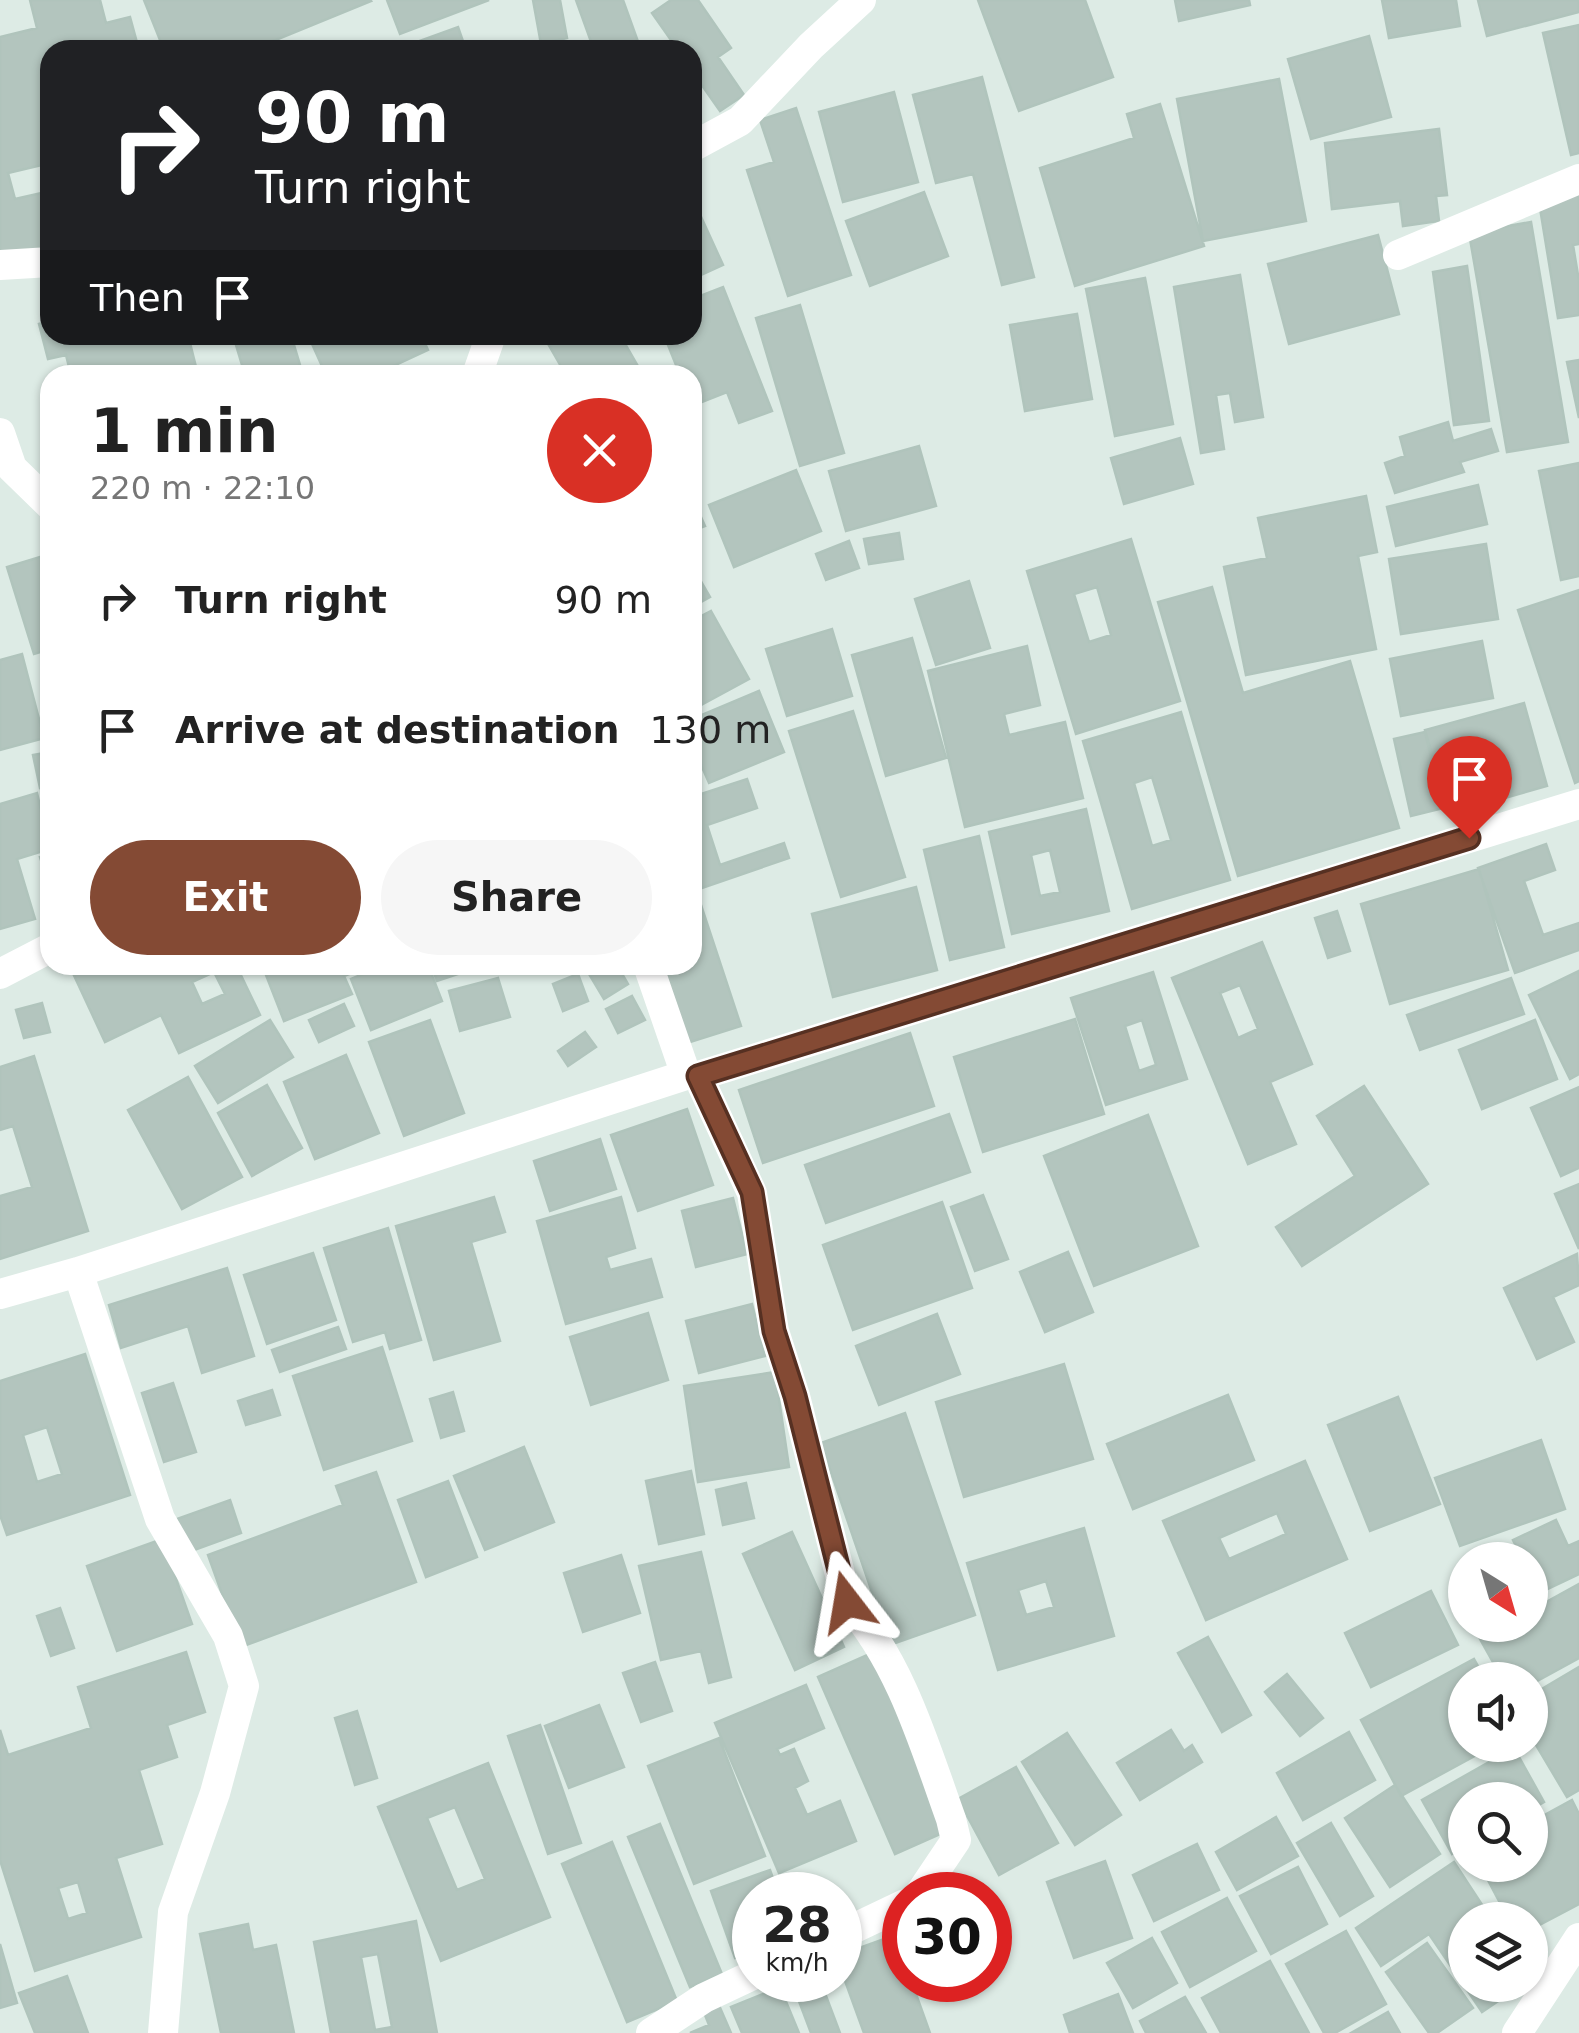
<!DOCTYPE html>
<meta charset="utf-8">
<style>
body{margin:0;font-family:"DejaVu Sans",sans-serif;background:#f6f6f6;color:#222;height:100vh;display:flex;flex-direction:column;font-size:38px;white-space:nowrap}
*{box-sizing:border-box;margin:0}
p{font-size:32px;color:#767676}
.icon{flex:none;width:55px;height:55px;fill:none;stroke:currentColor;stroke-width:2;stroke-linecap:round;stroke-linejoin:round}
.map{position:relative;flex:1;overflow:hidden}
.drawer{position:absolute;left:40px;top:365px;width:662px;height:610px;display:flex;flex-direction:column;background:#fff;border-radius:30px;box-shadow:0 2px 8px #0004}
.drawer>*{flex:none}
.hud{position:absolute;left:40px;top:40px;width:662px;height:305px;border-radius:30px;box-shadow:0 2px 8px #0004;background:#202124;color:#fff;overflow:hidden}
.needle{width:65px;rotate:143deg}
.fabs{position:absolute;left:1448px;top:1542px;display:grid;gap:20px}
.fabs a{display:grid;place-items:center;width:100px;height:100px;border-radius:50%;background:#fff;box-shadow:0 2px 8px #0004;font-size:50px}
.speed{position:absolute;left:732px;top:1872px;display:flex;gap:20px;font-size:50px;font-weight:700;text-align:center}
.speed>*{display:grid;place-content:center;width:130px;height:130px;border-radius:50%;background:#fff;box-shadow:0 2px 8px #0004;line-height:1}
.speed small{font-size:25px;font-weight:400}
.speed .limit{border:15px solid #d22;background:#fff;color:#111}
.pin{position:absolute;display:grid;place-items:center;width:85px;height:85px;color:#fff;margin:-102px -42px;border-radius:50% 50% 50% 0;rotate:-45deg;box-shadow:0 0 10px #0007}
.pin .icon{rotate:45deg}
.me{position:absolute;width:110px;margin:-55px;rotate:346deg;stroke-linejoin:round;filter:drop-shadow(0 0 8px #0008)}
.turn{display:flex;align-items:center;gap:35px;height:210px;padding:0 50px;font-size:45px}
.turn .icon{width:130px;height:130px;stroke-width:2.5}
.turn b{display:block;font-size:70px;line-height:85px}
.then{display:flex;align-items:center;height:95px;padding:0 50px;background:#0003;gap:20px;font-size:38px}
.round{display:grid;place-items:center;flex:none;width:105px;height:105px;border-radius:52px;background:#f6f6f6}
.head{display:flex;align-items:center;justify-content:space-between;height:170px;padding:0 50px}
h1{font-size:60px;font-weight:700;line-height:75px}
.action{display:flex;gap:20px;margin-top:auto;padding:20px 50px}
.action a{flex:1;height:115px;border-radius:60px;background:#844a34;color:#fff;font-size:40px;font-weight:700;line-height:115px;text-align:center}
.action a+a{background:#f6f6f6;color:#222}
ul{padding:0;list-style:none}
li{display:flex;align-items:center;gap:30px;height:130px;padding:0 50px}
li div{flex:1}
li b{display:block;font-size:38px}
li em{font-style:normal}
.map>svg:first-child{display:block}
</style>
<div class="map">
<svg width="1579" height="2033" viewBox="0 0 1579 2033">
<rect width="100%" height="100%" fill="#ddebe5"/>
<!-- building -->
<path fill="#b3c5be" stroke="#b0c4bc" stroke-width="2.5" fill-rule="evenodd" d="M 30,0 L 100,0 L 106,23 L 130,17 L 139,50 L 50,50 L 50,120 L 41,122 L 50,163 L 8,173 L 15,199 L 50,191 L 50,246 L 0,258 L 0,37 L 37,28 Z
M 144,0 L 370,0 L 371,1 L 251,50 L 164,50 Z
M 387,0 L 489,0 L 400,34 Z
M 533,0 L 560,0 L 567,38 L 541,44 Z
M 576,0 L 623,0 L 641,50 L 594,50 Z
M 671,0 L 698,0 L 731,48 L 718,57 L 744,95 L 720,111 L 692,71 L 692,50 L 678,50 L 652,13 Z
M 978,0 L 1085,0 L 1113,77 L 1019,111 Z
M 1175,0 L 1249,0 L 1250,5 L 1179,21 Z
M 1382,0 L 1456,0 L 1460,26 L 1389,38 Z
M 1478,0 L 1579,0 L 1579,12 L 1487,36 Z
M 1579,25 L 1579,153 L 1571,155 L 1543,33 Z
M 458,27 L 466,50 L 395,50 Z
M 1369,36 L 1391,117 L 1311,139 L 1288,59 Z
M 982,77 L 1034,277 L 1002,285 L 973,174 L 936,183 L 913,95 Z
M 1279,79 L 1306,221 L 1203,241 L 1177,99 Z
M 894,92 L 918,182 L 843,202 L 819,112 Z
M 1160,104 L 1204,246 L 1075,286 L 1040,168 L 1134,138 L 1127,114 Z
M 796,108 L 851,275 L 788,296 L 747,170 L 774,162 L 760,120 Z
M 1439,129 L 1447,195 L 1436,196 L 1439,221 L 1403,226 L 1400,201 L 1332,209 L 1325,143 Z
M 924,192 L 948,256 L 870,286 L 846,221 Z
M 1579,195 L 1579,244 L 1573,245 L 1579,281 L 1579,315 L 1558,318 L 1539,202 Z
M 692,197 L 723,265 L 692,279 Z
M 1531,222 L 1568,442 L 1507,452 L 1469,233 Z
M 1378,235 L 1399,314 L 1289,344 L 1268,264 Z
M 1467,266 L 1489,421 L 1454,425 L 1433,272 Z
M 1240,275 L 1263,417 L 1235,422 L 1230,393 L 1216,395 L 1224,449 L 1201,453 L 1174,287 Z
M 1145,278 L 1173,424 L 1115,436 L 1086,289 Z
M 723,287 L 772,411 L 739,423 L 727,392 L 692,406 L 692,375 L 680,375 L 664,335 L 692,335 L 692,299 Z
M 800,305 L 844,453 L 800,466 L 756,318 Z
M 1077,314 L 1092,399 L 1025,411 L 1010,325 Z
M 50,321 L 50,335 L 188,335 L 198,375 L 71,375 L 66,355 L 48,359 L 39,324 Z
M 233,335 L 291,335 L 303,375 L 245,375 Z
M 308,335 L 421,335 L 428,350 L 374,375 L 326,375 Z
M 543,335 L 620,335 L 643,375 L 566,375 Z
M 1579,360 L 1579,418 L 1567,362 Z
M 1448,422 L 1453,441 L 1491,429 L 1498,451 L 1460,462 L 1464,472 L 1395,493 L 1385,463 L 1405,456 L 1400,437 Z
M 1180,438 L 1193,484 L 1124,504 L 1111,458 Z
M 919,446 L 936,506 L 846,531 L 829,471 Z
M 1579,463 L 1579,576 L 1561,580 L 1539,471 Z
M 796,470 L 821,531 L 734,567 L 709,505 Z
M 1478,485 L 1487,524 L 1396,546 L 1387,507 Z
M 1366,496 L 1377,552 L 1358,556 L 1376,649 L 1246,675 L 1224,567 L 1267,558 L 1258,518 Z
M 692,497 L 705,526 L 692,531 Z
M 899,533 L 903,559 L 869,564 L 864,539 Z
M 1131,539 L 1180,701 L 1076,734 L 1027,571 ZM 1097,587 L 1111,635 L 1089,642 L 1074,594 Z
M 849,541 L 859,568 L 826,580 L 816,554 Z
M 1486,544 L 1498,619 L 1401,634 L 1389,559 Z
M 50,554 L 50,649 L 34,654 L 7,567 Z
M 692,566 L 710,597 L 692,607 Z
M 969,581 L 990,648 L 936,665 L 915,599 Z
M 1212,587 L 1243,693 L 1350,661 L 1399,828 L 1238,876 L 1158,602 Z
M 1579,590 L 1579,781 L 1575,783 L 1518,610 Z
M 711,611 L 749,679 L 692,710 L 692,621 Z
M 832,629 L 852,696 L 787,716 L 766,649 Z
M 912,638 L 946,758 L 886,776 L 852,655 Z
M 1482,641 L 1493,698 L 1401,716 L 1390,659 Z
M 1027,646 L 1040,705 L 1004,714 L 1009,735 L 1065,722 L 1083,798 L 965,827 L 928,671 Z
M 22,654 L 44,738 L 0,750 L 0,660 Z
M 759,691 L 784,752 L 709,783 L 692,744 L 692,719 Z
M 1524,703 L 1547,786 L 1449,814 L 1425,730 Z
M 853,711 L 905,877 L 841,897 L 789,731 Z
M 1181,712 L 1230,880 L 1132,909 L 1083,741 ZM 1152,777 L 1171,840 L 1152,846 L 1134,783 Z
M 1425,732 L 1443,808 L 1411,816 L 1394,739 Z
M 50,752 L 50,786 L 40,788 L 33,755 Z
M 747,779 L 757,808 L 707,825 L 720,865 L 784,843 L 789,858 L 696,890 L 741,1026 L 684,1044 L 658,965 L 692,965 L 692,797 Z
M 37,793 L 50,849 L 17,859 L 35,919 L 0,929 L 0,804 Z
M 1086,809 L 1109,911 L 1012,934 L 989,832 ZM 1050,850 L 1060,892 L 1040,896 L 1031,855 Z
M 979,836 L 1004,947 L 950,960 L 924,850 Z
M 1546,844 L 1555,870 L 1524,881 L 1543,935 L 1579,923 L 1579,950 L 1515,973 L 1478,868 Z
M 50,854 L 50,889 L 40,857 Z
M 1479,869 L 1508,970 L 1390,1004 L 1361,904 Z
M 916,887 L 937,970 L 833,997 L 812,914 Z
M 1337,911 L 1350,951 L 1328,958 L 1315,918 Z
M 1262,942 L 1312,1064 L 1270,1082 L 1296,1144 L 1248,1164 L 1172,978 ZM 1240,985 L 1258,1029 L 1238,1038 L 1220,993 Z
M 84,965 L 236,965 L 260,1015 L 179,1053 L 161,1015 L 105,1042 L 72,971 ZM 214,972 L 225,994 L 202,1004 L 192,982 Z
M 275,965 L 371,965 L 344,976 L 352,994 L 284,1021 L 264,970 Z
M 385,965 L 428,965 L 442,1001 L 371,1030 L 351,979 Z
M 431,965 L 468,965 L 470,970 L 437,981 Z
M 605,965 L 617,965 L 628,984 L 604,999 L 589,974 Z
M 1579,971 L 1579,1074 L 1570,1079 L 1529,995 Z
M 1153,972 L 1187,1079 L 1106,1105 L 1071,998 ZM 1142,1020 L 1156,1065 L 1139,1071 L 1125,1026 Z
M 578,974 L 588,1001 L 563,1011 L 553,984 Z
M 498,978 L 510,1017 L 460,1031 L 449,991 Z
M 1511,978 L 1524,1014 L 1420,1050 L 1407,1015 Z
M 632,996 L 645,1020 L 618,1033 L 606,1009 Z
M 42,1003 L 50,1032 L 24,1038 L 16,1010 Z
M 344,1004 L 354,1026 L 319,1042 L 309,1020 Z
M 1075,1019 L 1104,1114 L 983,1152 L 954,1057 Z
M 270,1020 L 293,1057 L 218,1103 L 195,1066 Z
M 430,1020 L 464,1113 L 404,1136 L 369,1042 Z
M 1535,1020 L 1557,1079 L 1482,1109 L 1459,1050 Z
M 585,1032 L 596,1047 L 568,1066 L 558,1051 Z
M 910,1033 L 934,1106 L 763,1163 L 739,1090 Z
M 346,1055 L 379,1133 L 315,1159 L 284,1082 Z
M 34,1056 L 88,1231 L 0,1259 L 0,1196 L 32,1187 L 13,1126 L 0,1130 L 0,1067 Z
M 188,1077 L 242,1177 L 182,1209 L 128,1110 Z
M 267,1085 L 302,1148 L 252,1176 L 218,1113 Z
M 1364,1086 L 1428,1184 L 1302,1266 L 1276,1227 L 1355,1176 L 1317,1116 Z
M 1579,1087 L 1579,1168 L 1561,1176 L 1531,1108 Z
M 687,1109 L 713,1185 L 638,1211 L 611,1135 Z
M 949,1114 L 970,1172 L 826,1223 L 805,1165 Z
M 1148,1115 L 1198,1246 L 1094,1286 L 1044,1156 Z
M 600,1139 L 616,1189 L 550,1211 L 534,1161 Z
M 1579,1184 L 1579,1249 L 1555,1194 Z
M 983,1195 L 1008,1259 L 975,1271 L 951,1207 Z
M 494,1197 L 505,1232 L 471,1242 L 500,1341 L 434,1360 L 396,1226 Z
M 621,1197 L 635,1248 L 606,1257 L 610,1270 L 651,1259 L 662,1297 L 566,1324 L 537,1221 Z
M 733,1198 L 747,1254 L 696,1267 L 682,1211 Z
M 942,1202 L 972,1288 L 853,1330 L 823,1245 Z
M 388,1228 L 421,1340 L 390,1349 L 385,1332 L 353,1342 L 324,1248 Z
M 1068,1252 L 1093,1312 L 1045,1332 L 1020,1272 Z
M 313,1253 L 336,1320 L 267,1344 L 244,1275 Z
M 1577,1254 L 1579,1285 L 1553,1297 L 1574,1342 L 1537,1359 L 1504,1288 Z
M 227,1268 L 254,1356 L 202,1373 L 188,1326 L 121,1348 L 109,1305 Z
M 752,1304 L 765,1356 L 699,1373 L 686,1321 Z
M 648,1313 L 668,1380 L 591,1405 L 570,1337 Z
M 937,1314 L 960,1374 L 879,1405 L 856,1346 Z
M 338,1327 L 346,1349 L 280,1372 L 272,1350 Z
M 382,1347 L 412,1441 L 324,1470 L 293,1376 Z
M 85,1354 L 130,1495 L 7,1535 L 0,1515 L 0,1381 ZM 47,1427 L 62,1474 L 37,1482 L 23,1435 Z
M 1064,1364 L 1093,1459 L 964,1497 L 936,1402 Z
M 775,1372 L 789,1467 L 698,1482 L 684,1386 Z
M 173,1383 L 196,1452 L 164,1462 L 142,1393 Z
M 272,1390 L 280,1415 L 246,1425 L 238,1401 Z
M 453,1392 L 464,1431 L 441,1438 L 430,1399 Z
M 1228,1395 L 1254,1460 L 1133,1509 L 1107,1444 Z
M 1398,1397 L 1440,1504 L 1370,1531 L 1328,1425 Z
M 905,1413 L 975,1615 L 890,1645 L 821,1443 Z
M 1541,1440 L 1565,1509 L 1460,1546 L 1435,1478 Z
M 524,1447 L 554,1522 L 485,1550 L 454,1476 Z
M 1305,1461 L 1347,1559 L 1206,1620 L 1163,1521 ZM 1277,1513 L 1286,1534 L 1229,1559 L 1219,1538 Z
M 691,1471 L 704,1534 L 659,1544 L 646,1481 Z
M 376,1472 L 416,1582 L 241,1647 L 208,1555 L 343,1505 L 336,1486 Z
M 448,1481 L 477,1557 L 426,1577 L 398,1500 Z
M 746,1483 L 754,1518 L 723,1525 L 716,1490 Z
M 230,1500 L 241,1533 L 189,1552 L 177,1519 Z
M 1556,1520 L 1568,1546 L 1579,1541 L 1579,1574 L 1539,1593 L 1530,1574 L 1530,1560 L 1523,1560 L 1513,1540 Z
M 1084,1528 L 1114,1636 L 998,1670 L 967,1563 ZM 1046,1581 L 1054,1607 L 1026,1615 L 1018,1590 Z
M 792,1532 L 844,1647 L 795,1670 L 743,1554 Z
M 162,1539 L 192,1624 L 117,1651 L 87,1566 Z
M 701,1552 L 731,1677 L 709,1683 L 701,1651 L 661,1660 L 639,1566 Z
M 621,1555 L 640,1613 L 583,1632 L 564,1573 Z
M 1579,1584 L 1579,1658 L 1530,1685 L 1530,1680 L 1503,1680 L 1480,1639 L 1505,1625 L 1530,1625 L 1530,1611 Z
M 1431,1591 L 1458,1645 L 1371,1687 L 1345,1633 Z
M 60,1608 L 74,1648 L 51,1656 L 37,1616 Z
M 1208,1637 L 1251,1715 L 1222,1732 L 1178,1653 Z
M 186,1652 L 205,1712 L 167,1725 L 177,1757 L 139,1770 L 162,1844 L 116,1858 L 141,1937 L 35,1971 L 0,1860 L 0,1730 L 8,1755 L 91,1728 L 78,1687 ZM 78,1882 L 87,1913 L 68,1919 L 58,1888 Z
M 872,1653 L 949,1830 L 895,1854 L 818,1677 Z
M 1474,1659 L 1486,1680 L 1465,1680 L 1465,1745 L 1495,1745 L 1401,1796 L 1361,1720 Z
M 655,1662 L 672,1711 L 641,1722 L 623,1673 Z
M 1579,1667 L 1579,1790 L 1567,1797 L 1530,1735 L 1530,1696 Z
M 1287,1674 L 1323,1718 L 1300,1736 L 1265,1692 Z
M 806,1685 L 824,1728 L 777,1749 L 780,1755 L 794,1749 L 808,1781 L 795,1788 L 807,1815 L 840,1801 L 856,1841 L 779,1873 L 715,1723 Z
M 599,1705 L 624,1767 L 569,1788 L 545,1726 Z
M 357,1711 L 377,1778 L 355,1785 L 335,1718 Z
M 540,1725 L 581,1843 L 548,1854 L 508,1736 Z
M 1171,1730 L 1184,1751 L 1192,1745 L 1202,1762 L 1140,1800 L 1117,1763 Z
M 1349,1732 L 1375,1780 L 1303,1820 L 1277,1773 Z
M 1067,1733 L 1121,1815 L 1075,1845 L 1022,1762 Z
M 719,1738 L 765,1856 L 694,1884 L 648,1766 Z
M 1514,1748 L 1544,1802 L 1530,1810 L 1530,1800 L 1465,1800 L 1465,1846 L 1452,1854 L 1422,1800 Z
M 488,1763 L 550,1917 L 441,1961 L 378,1807 ZM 455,1807 L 485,1879 L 457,1890 L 427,1818 Z
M 1016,1767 L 1058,1843 L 999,1875 L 958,1799 Z
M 1395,1785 L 1440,1854 L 1390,1887 L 1345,1818 Z
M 1572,1800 L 1579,1814 L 1579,1904 L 1530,1930 L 1530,1920 L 1509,1920 L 1480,1865 L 1530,1865 L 1530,1823 Z
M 1276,1817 L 1298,1856 L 1237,1890 L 1216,1852 Z
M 1331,1823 L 1373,1896 L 1340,1916 L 1297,1843 Z
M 660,1824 L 722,1974 L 690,1987 L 628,1837 Z
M 612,1842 L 677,2001 L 627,2022 L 562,1864 Z
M 1197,1844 L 1219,1890 L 1154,1921 L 1133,1875 Z
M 1105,1861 L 1132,1938 L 1074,1958 L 1047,1882 Z
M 1454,1862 L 1492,1920 L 1465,1920 L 1465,1985 L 1522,1985 L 1482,2012 L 1429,1934 L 1381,1966 L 1356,1928 Z
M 1298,1867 L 1327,1924 L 1271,1954 L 1240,1896 Z
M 770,1870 L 779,1895 L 755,1895 L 755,1951 L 735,1958 L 711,1891 Z
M 1227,1898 L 1256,1951 L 1190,1987 L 1162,1932 Z
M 416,1921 L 437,2033 L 331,2033 L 314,1942 ZM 378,1954 L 392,2027 L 375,2030 L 361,1957 Z
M 248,1924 L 253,1950 L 276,1945 L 294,2033 L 221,2033 L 200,1934 Z
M 1346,1931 L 1386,2004 L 1335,2033 L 1324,2033 L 1286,1964 Z
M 895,1935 L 905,1964 L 905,1980 L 911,1980 L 930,2033 L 864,2033 L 840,1967 L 840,1955 Z
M 1152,1938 L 1177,1983 L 1133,2008 L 1107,1963 Z
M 1427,1943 L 1473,2008 L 1437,2033 L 1429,2033 L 1386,1972 Z
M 0,1944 L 17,2003 L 0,2008 Z
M 1270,1961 L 1309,2033 L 1221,2033 L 1202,1998 Z
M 67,1976 L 88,2033 L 35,2033 L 19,1993 Z
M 814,1980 L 820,1980 L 840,2033 L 811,2033 L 794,1988 Z
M 780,1987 L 799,2033 L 742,2033 L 731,2007 Z
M 1118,1994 L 1133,2033 L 1070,2033 L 1064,2015 Z
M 1185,1997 L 1206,2033 L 1146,2033 L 1140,2021 Z
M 718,2003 L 731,2033 L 690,2033 L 709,2025 L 703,2010 Z
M 1388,2012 L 1400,2033 L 1351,2033 Z"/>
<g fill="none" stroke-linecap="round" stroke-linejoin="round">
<!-- minor -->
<path stroke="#fff" stroke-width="30" d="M 692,147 L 740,121 L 811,46 L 861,0
M 1398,255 L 1579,179
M 0,265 L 50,262
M 477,375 L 491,335
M 0,433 L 12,468 L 50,505
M 648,965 L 686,1075
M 0,974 L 50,948
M 698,1076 L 752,1193 L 774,1331 L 795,1396 L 847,1602 C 901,1663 924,1744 951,1819 L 956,1840 L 919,1895
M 78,1272 L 160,1519 L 228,1636 L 244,1686 L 215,1793 L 173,1912 L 163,2033
M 0,1294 L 78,1272 L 686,1075 L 698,1076 L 1579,804
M 840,1935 L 905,1904
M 651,2033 L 704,1998 L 755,1974
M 1517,2033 L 1579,1938"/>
</g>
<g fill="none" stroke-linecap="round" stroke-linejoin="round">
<!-- route casing -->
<g stroke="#563022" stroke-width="25">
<path id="route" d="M 847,1602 L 795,1396 L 774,1331 L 752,1192 L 698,1076 L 1469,838"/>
</g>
<!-- route -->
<use href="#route" stroke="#844a34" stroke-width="18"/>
</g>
</svg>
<div class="fabs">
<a><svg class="needle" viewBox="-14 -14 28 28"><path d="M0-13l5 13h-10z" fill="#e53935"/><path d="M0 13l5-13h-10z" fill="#767676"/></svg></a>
<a><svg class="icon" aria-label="sound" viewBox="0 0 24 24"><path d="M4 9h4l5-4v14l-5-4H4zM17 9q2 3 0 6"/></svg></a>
<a><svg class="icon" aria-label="search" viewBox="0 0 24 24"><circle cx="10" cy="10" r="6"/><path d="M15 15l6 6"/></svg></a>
<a><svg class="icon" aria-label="layers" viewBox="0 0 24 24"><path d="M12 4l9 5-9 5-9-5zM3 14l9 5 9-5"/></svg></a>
</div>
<div class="speed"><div>28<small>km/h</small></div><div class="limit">30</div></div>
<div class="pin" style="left:1469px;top:838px;background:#d93025"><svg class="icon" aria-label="arrive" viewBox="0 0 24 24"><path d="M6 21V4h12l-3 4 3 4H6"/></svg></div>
<svg class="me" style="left:847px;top:1602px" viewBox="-20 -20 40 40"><path d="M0-17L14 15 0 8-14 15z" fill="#844a34" stroke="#fff" stroke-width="4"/></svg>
<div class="hud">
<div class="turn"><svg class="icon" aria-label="right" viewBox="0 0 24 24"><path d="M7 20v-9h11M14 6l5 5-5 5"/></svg><div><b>90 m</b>Turn right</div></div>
<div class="then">Then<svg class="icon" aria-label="arrive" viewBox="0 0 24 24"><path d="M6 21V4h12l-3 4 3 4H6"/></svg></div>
</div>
<section class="drawer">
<div class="head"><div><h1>1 min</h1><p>220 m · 22:10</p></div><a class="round" style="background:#d93025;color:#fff"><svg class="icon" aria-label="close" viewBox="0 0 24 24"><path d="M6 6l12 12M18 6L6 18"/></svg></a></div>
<ul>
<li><svg class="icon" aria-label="right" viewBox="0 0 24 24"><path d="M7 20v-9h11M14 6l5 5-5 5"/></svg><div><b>Turn right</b></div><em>90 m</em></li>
<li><svg class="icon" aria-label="arrive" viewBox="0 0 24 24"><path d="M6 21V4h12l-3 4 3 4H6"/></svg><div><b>Arrive at destination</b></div><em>130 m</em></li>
</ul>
<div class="action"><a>Exit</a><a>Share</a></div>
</section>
</div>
